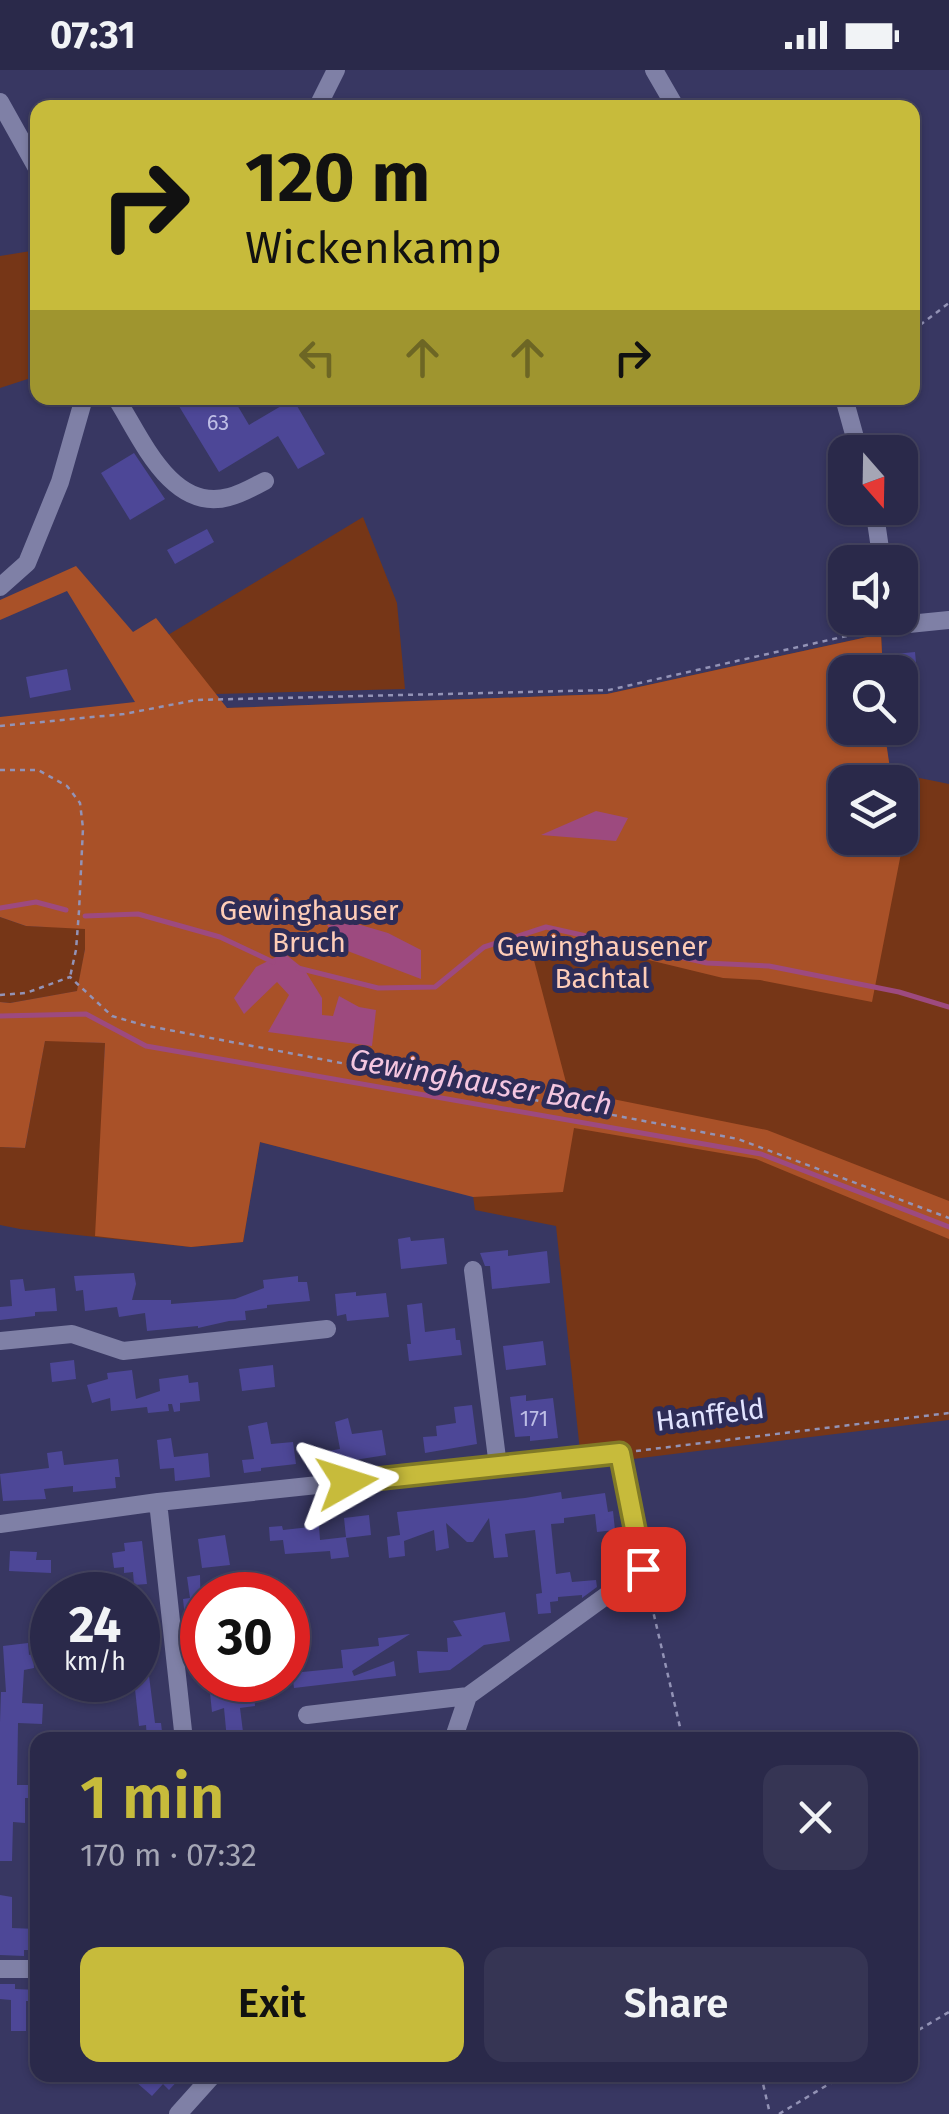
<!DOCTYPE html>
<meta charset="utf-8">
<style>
body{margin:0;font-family:"Fira Sans",sans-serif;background:#363554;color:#f1f3f6;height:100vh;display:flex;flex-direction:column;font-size:38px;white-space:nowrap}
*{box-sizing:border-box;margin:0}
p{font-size:32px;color:#a5a6b5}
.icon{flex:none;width:55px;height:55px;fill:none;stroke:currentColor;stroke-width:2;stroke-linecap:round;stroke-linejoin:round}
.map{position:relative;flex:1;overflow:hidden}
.drawer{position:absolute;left:30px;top:1662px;width:888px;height:350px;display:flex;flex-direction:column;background:#2a294a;border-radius:20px;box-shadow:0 2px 8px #0004,0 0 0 2px #464562}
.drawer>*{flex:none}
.guide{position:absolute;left:30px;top:30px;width:890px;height:305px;border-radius:20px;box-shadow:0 2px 8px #0004,0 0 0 2px #464562;background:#c7bb3b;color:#111;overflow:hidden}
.needle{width:65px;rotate:160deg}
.tools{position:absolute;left:828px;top:365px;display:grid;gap:20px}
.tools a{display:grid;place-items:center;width:90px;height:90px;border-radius:20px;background:#2a294a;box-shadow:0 2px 8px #0004,0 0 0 2px #464562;font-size:50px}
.speed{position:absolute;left:30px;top:1502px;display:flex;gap:20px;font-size:50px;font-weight:700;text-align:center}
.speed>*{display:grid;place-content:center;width:130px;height:130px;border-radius:50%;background:#2a294a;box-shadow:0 2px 8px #0004,0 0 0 2px #464562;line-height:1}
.speed small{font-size:25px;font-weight:400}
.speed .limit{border:15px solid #d22;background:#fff;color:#111}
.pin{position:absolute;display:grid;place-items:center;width:85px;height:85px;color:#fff;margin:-42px;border-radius:20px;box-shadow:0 5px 15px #0006}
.me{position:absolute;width:110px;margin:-55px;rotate:84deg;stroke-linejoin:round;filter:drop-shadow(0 0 8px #0008)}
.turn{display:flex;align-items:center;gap:35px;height:210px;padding:0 50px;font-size:45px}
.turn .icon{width:130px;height:130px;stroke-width:2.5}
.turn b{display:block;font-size:70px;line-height:85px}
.lanes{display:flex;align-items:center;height:95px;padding:0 50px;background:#0003;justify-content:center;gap:50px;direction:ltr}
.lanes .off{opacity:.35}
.round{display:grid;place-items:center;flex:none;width:105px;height:105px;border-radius:20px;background:#363554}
.headline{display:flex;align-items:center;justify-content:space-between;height:170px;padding:0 50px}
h1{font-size:60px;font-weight:600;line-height:75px;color:#c7bb3b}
.cta{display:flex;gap:20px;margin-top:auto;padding:20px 50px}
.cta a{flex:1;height:115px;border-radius:20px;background:#c7bb3b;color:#111;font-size:40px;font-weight:600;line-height:115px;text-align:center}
.cta a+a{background:#363554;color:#f1f3f6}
.status{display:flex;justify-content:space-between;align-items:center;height:70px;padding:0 50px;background:#2a294a;direction:ltr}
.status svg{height:28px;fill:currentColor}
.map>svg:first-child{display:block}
</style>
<div class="status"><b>07:31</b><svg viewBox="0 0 49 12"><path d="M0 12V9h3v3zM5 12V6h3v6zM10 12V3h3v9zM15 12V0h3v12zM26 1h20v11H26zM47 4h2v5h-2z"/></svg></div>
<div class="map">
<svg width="949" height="2044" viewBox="0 0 949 2044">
<rect width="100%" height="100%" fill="#383762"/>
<!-- green -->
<path fill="#763617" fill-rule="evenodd" d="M 37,180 L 37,306 L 0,318 L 0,186 Z
M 363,447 L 397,533 L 405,619 L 215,624 L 168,565 Z
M 881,564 L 883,602 L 845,602 L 845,658 L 884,658 L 890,702 L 949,714 L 949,1350 L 633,1389 L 630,1378 L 580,1381 L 556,1156 L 475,1140 L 473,1126 L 260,1072 L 243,1172 L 191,1177 L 20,1159 L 0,1155 L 0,1077 L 25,1078 L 45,970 L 105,973 L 102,1039 L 226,638 L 607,624 ZM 845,712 L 900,712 L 900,768 L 845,768 Z
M 0,847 L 26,856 L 85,858 L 85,879 L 78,921 L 10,933 L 0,932 Z"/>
<!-- forest -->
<path fill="#a95128" d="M 76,496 L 133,562 L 156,548 L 227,638 L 607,624 L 881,564 L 883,602 L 845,602 L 845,658 L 884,658 L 892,712 L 845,712 L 845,768 L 900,768 L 900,757 L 903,773 L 872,932 L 760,910 L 723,908 L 550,866 L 531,879 L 568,1020 L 767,1060 L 949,1131 L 949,1169 L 756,1089 L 574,1058 L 563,1122 L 473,1127 L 260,1072 L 243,1172 L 191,1177 L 95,1166 L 105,973 L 45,971 L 25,1078 L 0,1077 L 0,932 L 10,933 L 77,921 L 85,879 L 85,859 L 26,856 L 0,847 L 0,647 L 135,632 L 67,521 L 0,550 L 0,530 Z"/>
<!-- water -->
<path fill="#9d4a7f" d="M 596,741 L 628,748 L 616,771 L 541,765 Z
M 354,853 L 388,863 L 421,880 L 421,909 L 345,880 L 327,855 Z
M 284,883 L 304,899 L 322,928 L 322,945 L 333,946 L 339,926 L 359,937 L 376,940 L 372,976 L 268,962 L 289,925 L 277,912 L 244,944 L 234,928 L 256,897 Z"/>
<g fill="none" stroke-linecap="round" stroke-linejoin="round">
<!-- stream -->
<path stroke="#9d4a7f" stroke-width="5" d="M 0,838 L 36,832 L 66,840
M 85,846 L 138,844 L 220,867 L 273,892
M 298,898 L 378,918 L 435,917 L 484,877 L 546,857 L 707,893 L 769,896 L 899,922 L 949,937
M 0,946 L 86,944 L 146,976 L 761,1084 L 949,1157"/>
</g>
<!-- building -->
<path fill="#4d4797" d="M 174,328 L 233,328 L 249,355 L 293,329 L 325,384 L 298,399 L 278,366 L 219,402 Z
M 134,383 L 165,429 L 130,450 L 101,403 Z
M 207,459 L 214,472 L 175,494 L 167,480 Z
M 915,582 L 918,614 L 900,616 L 900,602 L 896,602 L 895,584 Z
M 67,599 L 71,620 L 30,628 L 26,607 Z
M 410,1167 L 411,1171 L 444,1168 L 447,1194 L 401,1199 L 398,1169 Z
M 508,1180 L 508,1186 L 547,1181 L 550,1213 L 492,1219 L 490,1196 L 485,1196 L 480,1183 Z
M 134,1203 L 136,1214 L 132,1230 L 171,1230 L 171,1234 L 235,1229 L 264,1218 L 263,1210 L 298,1206 L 298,1212 L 307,1212 L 310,1231 L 267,1235 L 267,1238 L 245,1241 L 246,1250 L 229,1251 L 198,1258 L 198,1256 L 147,1261 L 145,1243 L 119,1247 L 117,1237 L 85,1241 L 83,1220 L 76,1221 L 74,1206 Z
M 23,1209 L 25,1221 L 55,1218 L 57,1241 L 35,1242 L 35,1246 L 0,1250 L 0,1237 L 12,1236 L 10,1210 Z
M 356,1222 L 356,1226 L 386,1223 L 389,1247 L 347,1251 L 346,1244 L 337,1246 L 335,1224 Z
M 422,1233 L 425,1262 L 455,1258 L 456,1270 L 460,1270 L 462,1285 L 409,1291 L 407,1274 L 411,1274 L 407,1235 Z
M 543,1271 L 546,1295 L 506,1300 L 503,1276 Z
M 74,1290 L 76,1309 L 52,1312 L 50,1293 Z
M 273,1295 L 275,1317 L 242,1321 L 239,1299 Z
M 132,1300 L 136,1329 L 160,1321 L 159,1309 L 188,1305 L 189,1313 L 198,1312 L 200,1331 L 180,1333 L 180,1341 L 174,1342 L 172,1334 L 168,1334 L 169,1341 L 148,1343 L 147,1337 L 111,1341 L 110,1328 L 92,1333 L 87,1315 L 108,1309 L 107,1303 Z
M 526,1325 L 526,1331 L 553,1328 L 558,1368 L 530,1371 L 530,1366 L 515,1367 L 510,1327 Z
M 472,1335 L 477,1374 L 425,1383 L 423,1367 L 437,1366 L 436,1356 L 456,1353 L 454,1337 Z
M 348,1348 L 352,1364 L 382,1360 L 386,1385 L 330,1394 L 328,1381 L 340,1379 L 335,1352 Z
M 267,1352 L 271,1374 L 293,1372 L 296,1394 L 261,1398 L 261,1401 L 244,1403 L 242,1390 L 254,1389 L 248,1356 Z
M 171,1368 L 174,1387 L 208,1383 L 210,1407 L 175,1411 L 174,1398 L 160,1399 L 157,1370 Z
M 62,1381 L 64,1395 L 118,1389 L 120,1407 L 115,1407 L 116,1418 L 73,1422 L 73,1416 L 44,1419 L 46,1429 L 3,1431 L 0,1404 L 49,1398 L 47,1383 Z
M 561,1422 L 562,1429 L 605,1423 L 608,1442 L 613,1441 L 615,1460 L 597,1462 L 595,1444 L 564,1448 L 564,1453 L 551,1454 L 556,1504 L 570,1502 L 572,1512 L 596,1510 L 597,1517 L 582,1528 L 582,1525 L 558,1527 L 558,1531 L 550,1532 L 551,1543 L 538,1544 L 536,1524 L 542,1523 L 535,1460 L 505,1464 L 508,1487 L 494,1488 L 489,1448 L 473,1472 L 467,1472 L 446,1453 L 449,1478 L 436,1481 L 434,1460 L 404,1471 L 405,1486 L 389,1488 L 387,1467 L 400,1465 L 397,1442 L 525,1428 Z
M 369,1445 L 371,1465 L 346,1468 L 349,1487 L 331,1489 L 330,1481 L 285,1484 L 283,1470 L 270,1471 L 269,1457 L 282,1456 L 283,1460 L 319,1456 L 320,1470 L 346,1467 L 344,1448 Z
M 225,1465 L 230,1495 L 202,1498 L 198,1469 Z
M 142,1471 L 147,1514 L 134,1515 L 133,1502 L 124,1503 L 124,1497 L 114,1498 L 112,1483 L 125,1481 L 124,1473 Z
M 10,1481 L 37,1482 L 36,1490 L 51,1490 L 51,1503 L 9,1501 Z
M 200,1505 L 202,1590 L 194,1591 L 190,1557 L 186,1558 L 183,1529 L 190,1528 L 187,1507 Z
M 505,1542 L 510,1571 L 484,1575 L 450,1600 L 419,1603 L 417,1581 L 448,1582 L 447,1568 L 462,1566 L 453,1551 Z
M 410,1564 L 352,1601 L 354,1606 L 394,1591 L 396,1606 L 294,1618 L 292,1603 L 343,1598 L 341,1580 L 379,1576 L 378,1568 Z
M 28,1573 L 29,1585 L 33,1584 L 34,1598 L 24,1600 L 22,1633 L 43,1634 L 42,1654 L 18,1653 L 17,1715 L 31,1715 L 31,1728 L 25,1728 L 25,1753 L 13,1752 L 12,1791 L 0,1791 L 0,1652 L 1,1622 L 6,1622 L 3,1576 Z
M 146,1582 L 155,1653 L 161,1653 L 163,1670 L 147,1670 L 146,1655 L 139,1656 L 134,1610 L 138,1610 L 138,1583 Z
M 233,1621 L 234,1624 L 254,1623 L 255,1636 L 240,1638 L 244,1670 L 227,1670 L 224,1638 L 212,1642 L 210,1623 Z
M 0,1825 L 12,1827 L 12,1858 L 36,1859 L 35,1880 L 24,1880 L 24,1886 L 0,1885 Z
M 0,1914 L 15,1914 L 15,1919 L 38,1920 L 38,1931 L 26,1931 L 26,1961 L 11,1961 L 11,1930 L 0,1929 Z
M 128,2005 L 183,2005 L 169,2020 L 163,2014 L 152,2026 Z"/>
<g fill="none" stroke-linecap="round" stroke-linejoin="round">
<!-- path -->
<path stroke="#9393b6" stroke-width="2.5" stroke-dasharray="5 5" stroke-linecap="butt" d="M 912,261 L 949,233
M 0,656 L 124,644 L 196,630 L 609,620 L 873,560
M 0,700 L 38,700 L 67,716 L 80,733 L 83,758 L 79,841 L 76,880 L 70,907
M 0,925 L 26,923 L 70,907 L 112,946 L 143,955 L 738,1069 L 949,1148
M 636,1381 L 949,1343
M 647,1515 L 683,1670
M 910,1965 L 949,1942
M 761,2005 L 770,2044
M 779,2044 L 844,2005"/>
<!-- minor -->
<path stroke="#7f80a6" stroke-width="18" d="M 654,0 L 676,38
M 0,32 L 38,100
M 317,38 L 336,0
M 116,328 C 141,367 171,443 229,427 C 242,424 253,417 265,411
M 844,328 L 859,382
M 874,438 L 882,492
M 0,517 L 27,493 L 60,412 L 84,328
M 888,548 L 889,556 L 949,550
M 473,1200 L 498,1396
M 0,1271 L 72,1264 L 123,1281 L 327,1259
M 158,1432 L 184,1670
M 0,1454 L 158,1432 L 620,1383 L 643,1499 L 468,1626 L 453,1670
M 307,1645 L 468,1626
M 0,1899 L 38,1899
M 178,2044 L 213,2005"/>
</g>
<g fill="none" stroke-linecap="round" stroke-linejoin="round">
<!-- route casing -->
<g stroke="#817a26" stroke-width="25">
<path id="route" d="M 347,1412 L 620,1383 L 643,1499"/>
</g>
<!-- route -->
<use href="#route" stroke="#c7bb3b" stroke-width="18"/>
</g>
<g text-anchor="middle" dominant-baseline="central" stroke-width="10" stroke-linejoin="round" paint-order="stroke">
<!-- number labels -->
<g font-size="22" fill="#bdbde5">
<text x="218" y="352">63</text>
<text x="534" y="1348">171</text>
</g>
<!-- park labels -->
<g font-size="28" fill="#fecdb8" stroke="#2e2c57">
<text x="309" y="840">Gewinghauser<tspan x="309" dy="32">Bruch</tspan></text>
<text x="602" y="876">Gewinghausener<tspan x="602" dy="32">Bachtal</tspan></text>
</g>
<!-- street labels -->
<g font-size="28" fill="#e2e4ff" stroke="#2e2c57">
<text transform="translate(710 1345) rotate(-7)">Hanffeld</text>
</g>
<!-- water labels -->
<g font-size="30" font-style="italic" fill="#f4c6e0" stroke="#2e2c57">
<text transform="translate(481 1012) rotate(10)">Gewinghauser Bach</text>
</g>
</g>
</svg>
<div class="tools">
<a><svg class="needle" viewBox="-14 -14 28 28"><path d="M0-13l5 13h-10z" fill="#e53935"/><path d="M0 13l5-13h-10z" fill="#a5a6b5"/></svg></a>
<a><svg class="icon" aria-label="sound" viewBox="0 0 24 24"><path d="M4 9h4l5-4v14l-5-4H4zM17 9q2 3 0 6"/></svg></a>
<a><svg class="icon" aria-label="search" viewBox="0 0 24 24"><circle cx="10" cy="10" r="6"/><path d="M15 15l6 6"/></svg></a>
<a><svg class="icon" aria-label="layers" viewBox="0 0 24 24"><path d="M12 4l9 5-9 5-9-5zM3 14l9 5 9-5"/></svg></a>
</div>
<div class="speed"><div>24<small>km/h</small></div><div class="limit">30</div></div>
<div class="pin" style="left:643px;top:1499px;background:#d93025"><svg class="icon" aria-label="arrive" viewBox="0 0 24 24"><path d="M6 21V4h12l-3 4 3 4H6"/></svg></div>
<svg class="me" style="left:347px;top:1412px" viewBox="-20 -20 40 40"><path d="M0-17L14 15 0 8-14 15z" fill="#c7bb3b" stroke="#fff" stroke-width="4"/></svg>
<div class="guide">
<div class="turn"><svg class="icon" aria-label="right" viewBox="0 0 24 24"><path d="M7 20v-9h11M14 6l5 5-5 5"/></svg><div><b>120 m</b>Wickenkamp</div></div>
<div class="lanes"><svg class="icon off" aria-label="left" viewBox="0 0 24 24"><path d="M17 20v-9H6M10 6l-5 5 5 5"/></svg><svg class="icon off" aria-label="ahead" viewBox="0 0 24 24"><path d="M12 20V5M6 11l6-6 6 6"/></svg><svg class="icon off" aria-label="ahead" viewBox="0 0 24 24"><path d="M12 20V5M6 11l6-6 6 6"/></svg><svg class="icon" aria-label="right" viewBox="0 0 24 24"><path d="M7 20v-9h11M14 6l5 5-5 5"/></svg></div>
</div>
<section class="drawer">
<div class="headline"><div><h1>1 min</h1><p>170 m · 07:32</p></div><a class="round"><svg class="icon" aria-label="close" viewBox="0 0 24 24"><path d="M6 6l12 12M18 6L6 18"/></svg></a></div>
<div class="cta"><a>Exit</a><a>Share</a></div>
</section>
</div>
